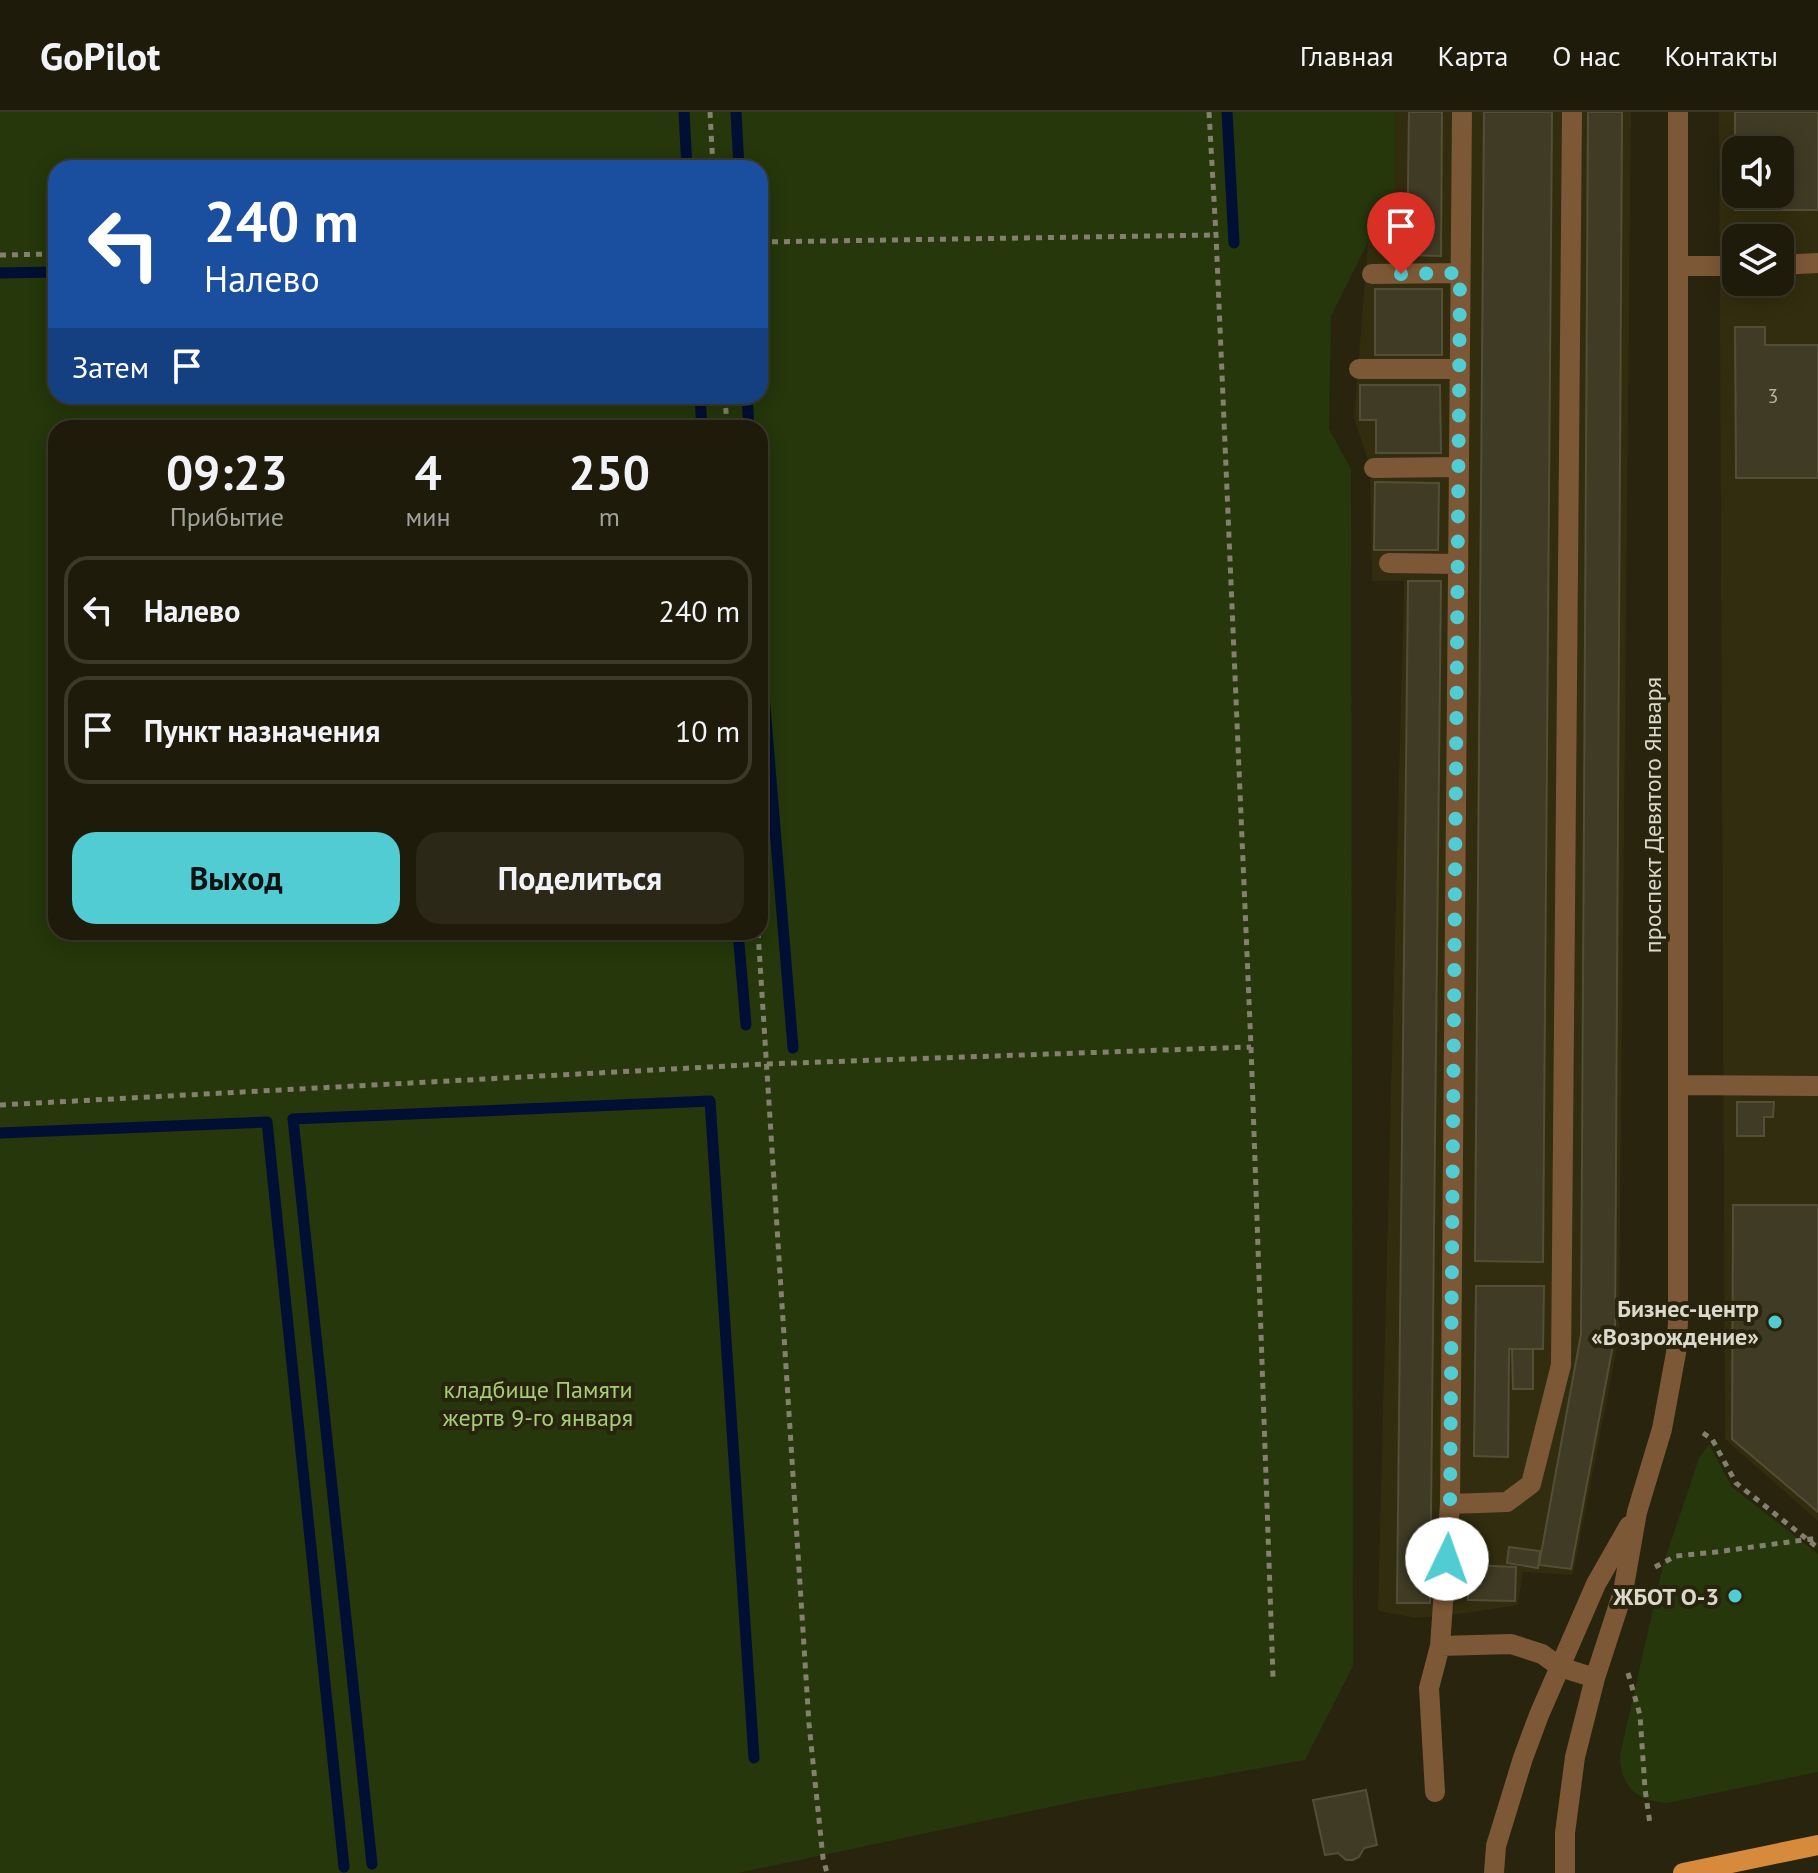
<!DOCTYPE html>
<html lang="ru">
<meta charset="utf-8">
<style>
body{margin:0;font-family:"PT Sans",sans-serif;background:#2b2818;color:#f1f3f6;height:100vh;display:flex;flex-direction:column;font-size:30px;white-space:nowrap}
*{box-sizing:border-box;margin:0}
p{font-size:26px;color:#a1a19c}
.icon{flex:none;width:44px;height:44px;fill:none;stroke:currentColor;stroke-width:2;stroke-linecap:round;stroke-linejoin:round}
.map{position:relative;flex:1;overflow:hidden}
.panel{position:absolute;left:48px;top:308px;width:720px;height:520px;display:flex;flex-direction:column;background:#1e1b0a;border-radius:24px;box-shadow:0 4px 20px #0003,0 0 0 2px #3c392b}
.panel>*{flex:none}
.top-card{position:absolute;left:48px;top:48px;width:720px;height:244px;border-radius:24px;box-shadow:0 4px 20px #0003,0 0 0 2px #3c392b;background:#1a4fa0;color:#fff;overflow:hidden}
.buttons{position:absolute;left:1722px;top:24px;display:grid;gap:16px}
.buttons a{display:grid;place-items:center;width:72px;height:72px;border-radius:16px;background:#1e1b0a;box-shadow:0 4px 20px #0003,0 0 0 2px #3c392b;font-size:40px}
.pin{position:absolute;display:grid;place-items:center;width:68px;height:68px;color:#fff;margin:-82px -34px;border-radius:50% 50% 50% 0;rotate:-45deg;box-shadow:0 0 8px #0007}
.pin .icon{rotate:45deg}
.me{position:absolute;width:88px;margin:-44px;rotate:3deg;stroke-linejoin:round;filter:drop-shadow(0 0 6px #0008)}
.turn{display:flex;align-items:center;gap:28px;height:168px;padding:0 24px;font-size:36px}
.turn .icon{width:104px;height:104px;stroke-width:2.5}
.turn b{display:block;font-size:56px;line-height:68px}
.then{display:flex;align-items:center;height:76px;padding:0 24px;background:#0003;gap:16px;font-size:30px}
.eta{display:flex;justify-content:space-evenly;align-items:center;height:136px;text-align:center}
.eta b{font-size:48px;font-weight:800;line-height:56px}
.button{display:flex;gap:16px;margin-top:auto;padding:16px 24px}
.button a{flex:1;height:92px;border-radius:24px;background:#51ccd3;color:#111;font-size:32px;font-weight:800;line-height:92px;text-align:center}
.button a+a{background:#2b2818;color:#f1f3f6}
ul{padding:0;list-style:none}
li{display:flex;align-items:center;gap:24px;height:108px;margin:0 16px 12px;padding:0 8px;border:4px solid #3c392b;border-radius:24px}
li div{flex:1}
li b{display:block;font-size:30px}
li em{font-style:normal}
header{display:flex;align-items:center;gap:48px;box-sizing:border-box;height:112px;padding:0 40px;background:#1e1b0a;border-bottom:2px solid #3c392b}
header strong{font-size:38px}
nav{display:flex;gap:44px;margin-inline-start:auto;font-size:28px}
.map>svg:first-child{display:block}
</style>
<header>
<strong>GoPilot</strong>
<nav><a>Главная</a><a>Карта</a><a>О нас</a><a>Контакты</a></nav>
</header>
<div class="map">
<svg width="1818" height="1761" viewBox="0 0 1818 1761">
<rect width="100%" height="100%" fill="#28240e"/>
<!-- built -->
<path fill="#322d0e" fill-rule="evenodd" d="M 1394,0 L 1631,0 L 1619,1225 L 1573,1463 L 1523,1460 L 1518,1493 L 1467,1501 L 1416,1506 L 1378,1499 L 1404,469 L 1372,469 L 1370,354 L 1354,306 L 1368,130 L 1394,108 Z
M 1719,0 L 1818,0 L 1818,1409 L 1725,1327 ZM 1736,38 L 1780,38 L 1780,82 L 1736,82 ZM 1736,126 L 1780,126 L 1780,170 L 1736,170 Z"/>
<!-- green -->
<path fill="#25370b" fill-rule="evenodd" d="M 0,0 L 1394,0 L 1394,108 L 1368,130 L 1331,204 L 1329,317 L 1351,357 L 1353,1554 L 1305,1648 L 1088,1687 L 738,1761 L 0,1761 ZM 56,56 L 760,56 L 760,284 L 56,284 ZM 56,316 L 760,316 L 760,820 L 56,820 Z
M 1709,1332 L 1732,1375 L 1818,1442 L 1818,1660 L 1667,1691 C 1636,1689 1620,1674 1620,1643 L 1663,1453 L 1699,1346 Z"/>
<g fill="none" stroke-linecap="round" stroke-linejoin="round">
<!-- stream -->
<path stroke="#000f33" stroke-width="11" d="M 684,0 L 687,56
M 736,0 L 739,56
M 1227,0 L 1234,131
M 0,161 L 56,160
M 700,284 L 702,316
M 747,284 L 749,316
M 760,534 L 793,936
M 738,820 L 746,913
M 0,1021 L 267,1010 L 344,1755
M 372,1752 L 293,1007 L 710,989 L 754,1646"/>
</g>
<!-- building -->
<path fill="#3f3b24" stroke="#534f37" stroke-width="2" fill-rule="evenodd" d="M 1409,0 L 1442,0 L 1441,144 L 1407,143 Z
M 1484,0 L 1552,0 L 1543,1150 L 1475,1149 Z
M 1588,0 L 1622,0 L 1615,1222 L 1571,1457 L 1539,1453 L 1581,1222 Z
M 1735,0 L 1818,0 L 1818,98 L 1735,98 ZM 1736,38 L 1780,38 L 1780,82 L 1736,82 Z
M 1375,177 L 1442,177 L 1442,243 L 1375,243 Z
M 1735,215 L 1765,215 L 1765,233 L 1818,233 L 1818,366 L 1736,366 Z
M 1360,273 L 1440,273 L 1441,341 L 1376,341 L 1376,308 L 1360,308 Z
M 1375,370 L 1439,371 L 1438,438 L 1374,438 Z
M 1408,469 L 1441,469 L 1430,1491 L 1397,1491 Z
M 1737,990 L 1774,990 L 1773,1005 L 1764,1005 L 1764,1024 L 1737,1024 Z
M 1733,1093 L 1818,1093 L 1818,1400 L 1732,1327 Z
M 1476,1174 L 1544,1174 L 1543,1237 L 1509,1237 L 1508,1345 L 1474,1344 Z
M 1512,1237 L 1533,1237 L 1533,1277 L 1513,1277 Z
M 1509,1435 L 1540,1439 L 1538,1456 L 1507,1451 Z
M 1470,1453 L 1516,1455 L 1515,1489 L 1468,1488 Z
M1727 1484a8 8 0 1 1 16 0a8 8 0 1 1-16 0Z
M 1366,1678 L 1377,1733 L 1364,1736 L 1359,1745 L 1353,1748 L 1346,1748 L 1338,1741 L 1325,1743 L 1313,1688 Z"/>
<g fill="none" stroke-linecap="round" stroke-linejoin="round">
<!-- path -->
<path stroke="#83806e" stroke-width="5" stroke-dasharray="6 6" stroke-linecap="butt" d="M 710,0 L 713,56
M 1209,0 L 1216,123 L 1251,935 L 1273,1565
M 760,130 L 1216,123
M 0,143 L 56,142
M 725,284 L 727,316
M 758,820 L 809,1612 L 823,1746 L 827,1761
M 0,993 L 765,952 L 1251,935
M 1703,1321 L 1712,1327 L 1736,1371 L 1818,1436
M 1655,1455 L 1676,1444 L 1716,1440 L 1818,1426
M 1628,1561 L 1640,1603 L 1645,1677 L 1650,1712"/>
<!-- minor -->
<path stroke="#7d5836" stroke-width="20" d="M 1780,153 L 1818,151
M 1678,154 L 1736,154
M 1372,162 L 1460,161
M 1359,257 L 1459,257
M 1374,356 L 1458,355
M 1389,451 L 1457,452
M 1679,973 L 1818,974
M 1450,1392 L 1507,1390 L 1531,1372 L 1561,1253 L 1572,0
M 1440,1534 L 1511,1532 L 1542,1542 L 1560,1555 L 1595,1566
M 1435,1680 L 1429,1576 L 1440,1534 L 1450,1392 L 1462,0
M 1494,1761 L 1496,1734 L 1523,1646 L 1539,1603 L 1596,1472 L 1629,1414
M 1565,1761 L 1565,1721 L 1575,1645 L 1595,1566 L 1623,1480 L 1637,1400 L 1662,1317 L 1676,1241 L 1678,1210 L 1678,0"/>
<!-- major -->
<path stroke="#d78a3c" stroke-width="20" d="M 1683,1761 L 1818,1733"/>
</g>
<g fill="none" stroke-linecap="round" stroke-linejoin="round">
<!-- route -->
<path stroke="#51ccd3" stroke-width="14" stroke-dasharray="0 25.2" d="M 1401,162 L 1460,161 L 1450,1392 L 1447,1447"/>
</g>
<!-- markers -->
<g fill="#51ccd3" stroke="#28240e" stroke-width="3">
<circle cx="1775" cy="1210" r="8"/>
<circle cx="1735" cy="1484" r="8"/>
</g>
<g text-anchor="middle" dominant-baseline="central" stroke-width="8" stroke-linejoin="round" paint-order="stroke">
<!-- number labels -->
<g font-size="20" fill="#b4b2a1">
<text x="1773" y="284">3</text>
</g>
<!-- street labels -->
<g font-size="24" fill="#dbd9cb" stroke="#28240e">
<text transform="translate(1652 703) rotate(-90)">проспект Девятого Января</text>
</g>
<!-- poi labels -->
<g font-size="24" font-weight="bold" fill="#dbd9cb" stroke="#28240e" text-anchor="end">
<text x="1759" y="1196">Бизнес-центр<tspan x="1759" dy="28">«Возрождение»</tspan></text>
<text x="1719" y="1484">ЖБОТ О-3</text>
</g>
<!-- park labels -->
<g font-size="24" fill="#a5cf76" stroke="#28240e">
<text x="538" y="1277">кладбище Памяти<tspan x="538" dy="28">жертв 9-го января</tspan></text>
</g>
</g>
</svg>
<div class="buttons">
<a><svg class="icon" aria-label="sound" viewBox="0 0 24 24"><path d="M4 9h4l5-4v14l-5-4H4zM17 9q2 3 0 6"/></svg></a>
<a><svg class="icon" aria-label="layers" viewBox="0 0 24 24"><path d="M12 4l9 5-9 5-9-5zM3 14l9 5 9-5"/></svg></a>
</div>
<div class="pin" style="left:1401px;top:162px;background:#d93025"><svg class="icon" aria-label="arrive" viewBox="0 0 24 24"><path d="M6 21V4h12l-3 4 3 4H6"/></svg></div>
<svg class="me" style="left:1447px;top:1447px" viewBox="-20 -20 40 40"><circle r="19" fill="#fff"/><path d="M0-13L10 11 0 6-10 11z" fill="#51ccd3"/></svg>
<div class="top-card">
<div class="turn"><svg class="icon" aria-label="left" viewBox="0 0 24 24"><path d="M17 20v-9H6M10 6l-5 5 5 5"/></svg><div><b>240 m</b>Налево</div></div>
<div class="then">Затем<svg class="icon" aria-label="arrive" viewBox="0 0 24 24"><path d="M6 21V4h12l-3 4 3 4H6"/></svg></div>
</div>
<section class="panel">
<div class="eta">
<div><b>09:23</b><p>Прибытие</p></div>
<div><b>4</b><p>мин</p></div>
<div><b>250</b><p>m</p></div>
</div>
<ul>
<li><svg class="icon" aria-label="left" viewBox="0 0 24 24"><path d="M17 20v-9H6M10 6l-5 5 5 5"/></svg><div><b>Налево</b></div><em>240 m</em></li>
<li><svg class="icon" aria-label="arrive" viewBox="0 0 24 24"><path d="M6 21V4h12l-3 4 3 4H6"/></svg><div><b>Пункт назначения</b></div><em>10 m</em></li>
</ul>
<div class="button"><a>Выход</a><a>Поделиться</a></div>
</section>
</div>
